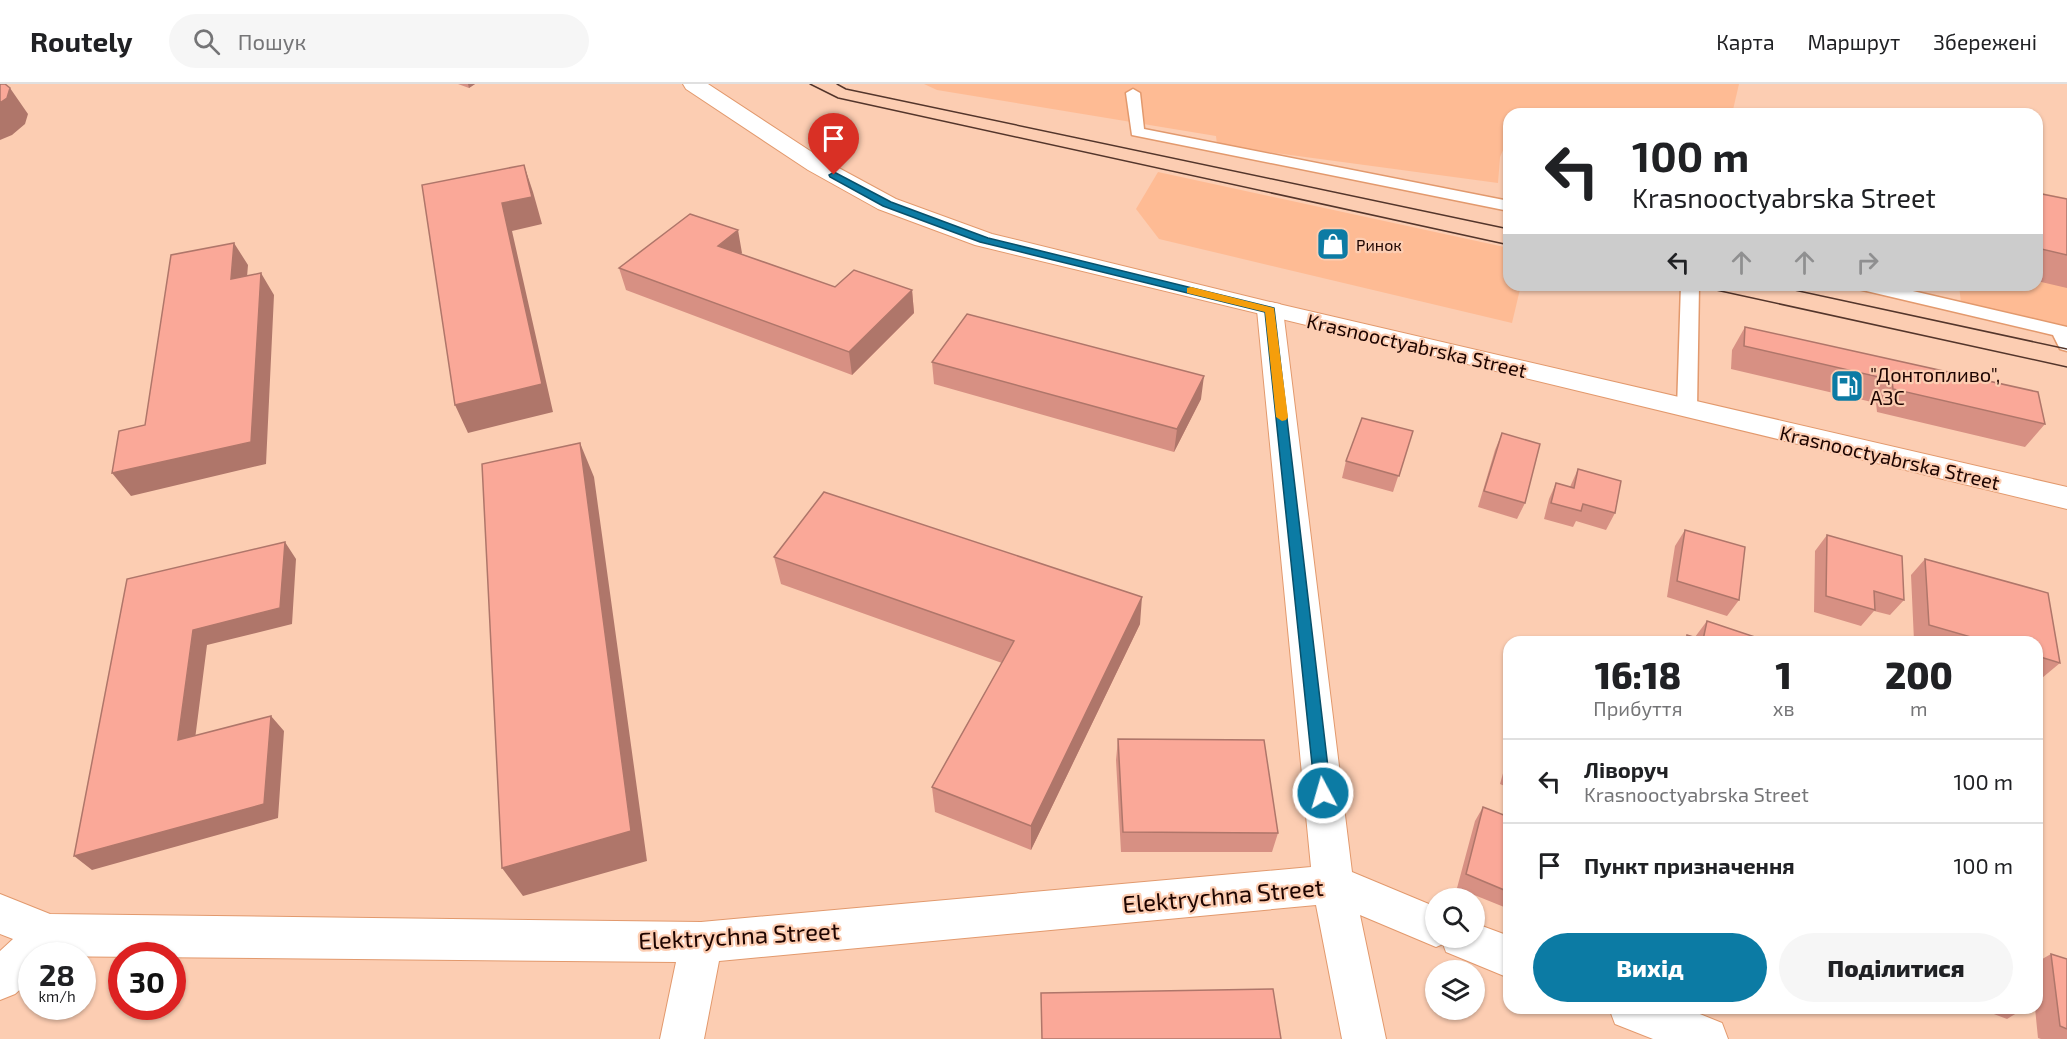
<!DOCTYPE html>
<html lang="uk">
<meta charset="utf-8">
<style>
body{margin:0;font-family:"Exo 2",sans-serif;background:#f6f6f6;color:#202124;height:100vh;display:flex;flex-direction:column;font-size:22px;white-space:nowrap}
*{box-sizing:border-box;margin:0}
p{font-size:20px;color:#757577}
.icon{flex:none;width:33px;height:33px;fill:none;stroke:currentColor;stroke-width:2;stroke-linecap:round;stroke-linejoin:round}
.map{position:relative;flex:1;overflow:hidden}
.drawer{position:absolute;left:1503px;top:552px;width:540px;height:378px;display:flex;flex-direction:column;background:#fff;border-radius:18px;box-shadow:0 2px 4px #0004}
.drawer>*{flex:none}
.top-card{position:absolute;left:1503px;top:24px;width:540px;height:183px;border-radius:18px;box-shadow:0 2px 4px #0004;background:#fff;color:#202124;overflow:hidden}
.buttons{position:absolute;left:1425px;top:804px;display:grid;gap:12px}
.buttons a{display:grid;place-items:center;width:60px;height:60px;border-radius:50%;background:#fff;box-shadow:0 2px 4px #0004;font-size:30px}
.speed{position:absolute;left:18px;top:858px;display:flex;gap:12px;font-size:30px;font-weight:700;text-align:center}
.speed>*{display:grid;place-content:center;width:78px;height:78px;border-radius:50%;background:#fff;box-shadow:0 2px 4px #0004;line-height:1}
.speed small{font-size:15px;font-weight:400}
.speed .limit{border:9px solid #d22;background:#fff;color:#111}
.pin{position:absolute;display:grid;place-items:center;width:51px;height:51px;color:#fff;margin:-62px -26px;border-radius:50% 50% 50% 0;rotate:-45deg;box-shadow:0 0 6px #0007}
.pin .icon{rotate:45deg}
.me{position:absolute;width:66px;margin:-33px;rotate:354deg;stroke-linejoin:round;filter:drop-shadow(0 0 4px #0008)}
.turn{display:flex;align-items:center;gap:21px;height:126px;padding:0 30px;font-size:27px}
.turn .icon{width:78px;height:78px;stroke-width:2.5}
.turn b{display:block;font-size:42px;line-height:51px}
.lanes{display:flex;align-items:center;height:57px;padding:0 30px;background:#0003;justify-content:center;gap:30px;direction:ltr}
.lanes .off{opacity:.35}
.eta{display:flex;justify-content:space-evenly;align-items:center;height:102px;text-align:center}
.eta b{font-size:36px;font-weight:800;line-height:42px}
.button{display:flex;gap:12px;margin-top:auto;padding:12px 30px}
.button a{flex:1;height:69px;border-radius:36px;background:#0c7ba4;color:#fff;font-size:24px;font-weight:800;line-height:69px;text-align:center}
.button a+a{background:#f6f6f6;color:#202124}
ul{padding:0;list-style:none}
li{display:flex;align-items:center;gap:18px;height:84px;padding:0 30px;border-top:2px solid #e0e0e0}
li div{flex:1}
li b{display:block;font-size:22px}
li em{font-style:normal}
header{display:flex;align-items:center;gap:36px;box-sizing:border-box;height:84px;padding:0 30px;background:#fff;border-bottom:2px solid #e0e0e0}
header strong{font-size:28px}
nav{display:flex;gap:33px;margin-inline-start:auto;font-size:21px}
.search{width:420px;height:54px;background:#f6f6f6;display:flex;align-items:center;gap:15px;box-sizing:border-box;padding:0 21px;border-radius:33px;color:#757577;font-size:22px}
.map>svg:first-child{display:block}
</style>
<header>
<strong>Routely</strong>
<div class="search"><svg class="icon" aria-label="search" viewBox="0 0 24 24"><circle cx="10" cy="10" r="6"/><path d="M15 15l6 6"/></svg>Пошук</div>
<nav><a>Карта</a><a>Маршрут</a><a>Збережені</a></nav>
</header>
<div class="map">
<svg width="2067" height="955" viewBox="0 0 2067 955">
<rect width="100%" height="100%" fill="#fccdb2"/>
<!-- built -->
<path fill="#febb94" d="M 924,0 L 1739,0 L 1732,30 L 1509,30 L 1509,53 L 1500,73 L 1498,99 L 1217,61 L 1216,52 L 937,6 Z
M 1158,88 L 1509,164 L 1509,201 L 1521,201 L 1512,239 L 1159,155 L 1136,125 Z
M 2037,108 L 2067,114 L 2067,243 L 1961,219 L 1959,201 L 2037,201 Z"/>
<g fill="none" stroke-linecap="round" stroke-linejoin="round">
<!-- lane casing -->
<g stroke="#e2996d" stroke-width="3">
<path id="lane" d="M 1133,5 L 1140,9 L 1144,45 L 1509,117 L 1509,127 L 1132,51 L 1126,9 Z
M 1681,201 L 1699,201 L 1697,325 L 1694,330 L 1687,332 L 1680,330 L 1677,325 Z
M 1855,201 L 1887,201 L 2067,243 L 2067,267 L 2060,265 L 2053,251 L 1858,205 Z"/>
</g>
<!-- street casing -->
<g stroke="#e2996d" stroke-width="2">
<path id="street" d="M 1270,218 L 1280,220 L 1283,226 L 1352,788 L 1436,823 L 1436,854 L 1474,854 L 1474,839 L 1509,852 L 1509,894 L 1446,868 L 1443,860 L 1436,863 L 1360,831 L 1386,955 L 1342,955 L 1316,821 L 719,877 L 704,955 L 660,955 L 676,878 L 32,872 L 32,895 L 15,910 L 0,916 L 0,867 L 13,855 L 0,850 L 0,810 L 50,830 L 701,838 L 1311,783 L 1257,226 L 1260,220 Z
M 1609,924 L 1685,924 L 1722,939 L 1728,955 L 1653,955 L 1615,940 Z"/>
</g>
<!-- secondary casing -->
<g stroke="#e2996d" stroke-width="2">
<path id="secondary" d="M 683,0 L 708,0 L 824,76 L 896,115 L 992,150 L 1270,218 L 2067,403 L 2067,425 L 975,161 L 878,125 L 808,86 L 686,5 Z"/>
</g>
<!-- lane -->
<use href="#lane" fill="#fff" fill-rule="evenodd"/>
<!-- street -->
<use href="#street" fill="#fff" fill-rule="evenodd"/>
<!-- secondary -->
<use href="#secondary" fill="#fff" fill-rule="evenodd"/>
<!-- tram -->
<path stroke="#53352b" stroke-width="1.5" d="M 810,0 L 838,14 L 1509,161
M 837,0 L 846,5 L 1509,145
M 1693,201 L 2067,283
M 1771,201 L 2067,265"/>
</g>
<!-- wall -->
<path fill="#d79083" d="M 458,0 L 475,0 L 469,4 Z
M 2037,109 L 2067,115 L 2067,204 L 2037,197 Z
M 742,169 L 741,170 L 835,203 L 912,206 L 914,229 L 852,291 L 626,206 L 619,184 Z
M 1927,201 L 1959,201 L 1954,207 Z
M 1745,243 L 2045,340 L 2025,363 L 1877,328 L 1876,319 L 1731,285 L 1732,266 Z
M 932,278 L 1201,315 L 1174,368 L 934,300 Z
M 1413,347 L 1393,408 L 1342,394 L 1346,377 Z
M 1502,349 L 1525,419 L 1517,435 L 1478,423 L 1495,366 Z
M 1578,385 L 1615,429 L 1606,446 L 1576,437 L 1573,443 L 1544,435 L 1549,415 L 1556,399 L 1570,403 Z
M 1685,446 L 1739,516 L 1727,532 L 1667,513 L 1675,462 Z
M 1827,451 L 1904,516 L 1890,531 L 1874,527 L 1861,542 L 1814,528 L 1815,467 Z
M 774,473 L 1140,540 L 1031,766 L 935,728 L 932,703 L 1002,579 L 781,500 Z
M 1925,475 L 2048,509 L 2060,579 L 2042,594 L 2037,592 L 2037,558 L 1919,558 L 1914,557 L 1911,491 Z
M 1707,537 L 1755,558 L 1682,558 L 1687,551 L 1695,553 Z
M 1118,655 L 1278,749 L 1272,768 L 1121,768 L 1116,676 Z
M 1509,668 L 1509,704 L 1500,700 Z
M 1483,723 L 1509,733 L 1509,825 L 1457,804 L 1475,737 Z
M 2051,870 L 2067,875 L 2067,955 L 2041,955 L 2038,954 L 2035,924 L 2037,924 L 2037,878 Z
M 1978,924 L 2025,924 L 2007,935 Z"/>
<!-- shaded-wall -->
<path fill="#af766a" d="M 468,0 L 475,0 L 469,4 Z
M 10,4 L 28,30 L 25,40 L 12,51 L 0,56 L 0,19 Z
M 524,81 L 533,108 L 542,140 L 512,147 L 553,328 L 468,349 L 455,321 L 502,119 Z
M 738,146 L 742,169 L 723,185 L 718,162 Z
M 234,159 L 248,181 L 245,217 L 231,195 Z
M 261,189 L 274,211 L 266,380 L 131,412 L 112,389 Z
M 912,206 L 914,229 L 852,291 L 849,268 Z
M 1204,292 L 1201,315 L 1174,368 L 1177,345 Z
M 580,359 L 594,393 L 647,777 L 523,812 L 502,784 Z
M 285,458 L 296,475 L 292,540 L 207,561 L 193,671 L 178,656 L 193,546 Z
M 1142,513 L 1140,540 L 1031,766 L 1031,742 Z
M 271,632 L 284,647 L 278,734 L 92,786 L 74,772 Z"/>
<!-- building -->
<path fill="#faa898" stroke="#af766a" stroke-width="1.5" d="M 0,0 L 5,0 L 10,4 L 7,14 L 0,19 Z
M 524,81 L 532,113 L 502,119 L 542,300 L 455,321 L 422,101 Z
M 2037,109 L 2067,115 L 2067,171 L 2037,164 Z
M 690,130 L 738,146 L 718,162 L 835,203 L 854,186 L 912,206 L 849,268 L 619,184 Z
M 234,159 L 231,195 L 261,189 L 251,358 L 112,389 L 119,347 L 145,341 L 171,171 Z
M 967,230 L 1204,292 L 1177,345 L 932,278 Z
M 1745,243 L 2038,308 L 2045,340 L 1893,305 L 1892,296 L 1744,262 Z
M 1362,334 L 1413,347 L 1399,392 L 1346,377 Z
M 1502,349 L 1540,360 L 1525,419 L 1484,407 Z
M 580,359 L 631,747 L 502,784 L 482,380 Z
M 1578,385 L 1621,397 L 1615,429 L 1583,420 L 1581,427 L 1551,419 L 1556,399 L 1574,404 Z
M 824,408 L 1142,513 L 1031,742 L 932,703 L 1014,557 L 774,473 Z
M 1685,446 L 1745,463 L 1739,516 L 1677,497 Z
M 1827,451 L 1902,472 L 1904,516 L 1874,507 L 1875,526 L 1826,512 Z
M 285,458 L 280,524 L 193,546 L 178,656 L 271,632 L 264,720 L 74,772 L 127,495 Z
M 1925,475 L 2048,509 L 2060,579 L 2037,572 L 2037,558 L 1988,558 L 1929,541 Z
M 1707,537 L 1755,553 L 1755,558 L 1686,558 L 1687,551 L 1703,556 Z
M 1118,655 L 1264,656 L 1278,749 L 1123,748 Z
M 1483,723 L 1509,733 L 1509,808 L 1466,790 Z
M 2051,870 L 2067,875 L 2067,945 L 2060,942 Z
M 1273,905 L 1281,955 L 1042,955 L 1041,909 Z"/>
<!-- route -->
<path fill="#0c7ba4" stroke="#08506b" stroke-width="1.5" d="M 834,88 L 891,118 L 988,154 L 1274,224 L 1331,709 L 1329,714 L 1323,716 L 1317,714 L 1315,709 L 1265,228 L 980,158 L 883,122 L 830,93 L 829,91 Z"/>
<!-- slow -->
<path fill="#f59e0b" d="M 1191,203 L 1274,224 L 1288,333 L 1286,336 L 1282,337 L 1276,333 L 1265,228 L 1187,209 L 1187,204 Z"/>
<!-- icons -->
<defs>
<g id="shop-square" transform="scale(1.725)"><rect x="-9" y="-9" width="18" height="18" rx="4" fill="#0c7ba4" stroke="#fccdb2"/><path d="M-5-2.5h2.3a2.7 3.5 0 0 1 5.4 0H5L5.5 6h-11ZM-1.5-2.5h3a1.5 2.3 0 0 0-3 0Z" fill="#fff"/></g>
<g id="fuel-square" transform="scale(1.725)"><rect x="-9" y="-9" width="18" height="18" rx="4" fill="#0c7ba4" stroke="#fccdb2"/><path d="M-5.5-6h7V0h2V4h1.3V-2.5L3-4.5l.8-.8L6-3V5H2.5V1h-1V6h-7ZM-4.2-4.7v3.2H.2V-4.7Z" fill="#fff"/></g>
</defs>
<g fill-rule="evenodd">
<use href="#shop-square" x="1333" y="160"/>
<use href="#fuel-square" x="1847" y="302"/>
</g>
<g text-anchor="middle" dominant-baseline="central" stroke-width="4.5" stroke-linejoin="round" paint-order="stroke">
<!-- far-poi labels -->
<g font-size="16" fill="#1d0400" stroke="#fccdb2" text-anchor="start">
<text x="1356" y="160">Ринок</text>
</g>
<!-- street labels -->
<g font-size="20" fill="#1d0400" stroke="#fccdb2">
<text transform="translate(1417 261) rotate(13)">Krasnooctyabrska Street</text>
<text transform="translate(1890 373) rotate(13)">Krasnooctyabrska Street</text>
</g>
<!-- poi labels -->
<g font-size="20" fill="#1d0400" stroke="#fccdb2" text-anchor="start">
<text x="1870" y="290">"Донтопливо",<tspan x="1870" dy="23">АЗС</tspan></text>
</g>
<!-- near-street labels -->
<g font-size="24" fill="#1d0400" stroke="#fccdb2">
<text transform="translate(1223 811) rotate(-5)">Elektrychna Street</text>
<text transform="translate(739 851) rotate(-3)">Elektrychna Street</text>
</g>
</g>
</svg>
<div class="buttons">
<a><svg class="icon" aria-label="search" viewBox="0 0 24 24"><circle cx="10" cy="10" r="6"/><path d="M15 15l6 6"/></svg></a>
<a><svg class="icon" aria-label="layers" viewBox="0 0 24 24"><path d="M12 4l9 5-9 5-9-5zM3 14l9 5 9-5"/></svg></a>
</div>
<div class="speed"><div>28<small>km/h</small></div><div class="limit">30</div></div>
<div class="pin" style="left:834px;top:91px;background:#d93025"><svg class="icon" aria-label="arrive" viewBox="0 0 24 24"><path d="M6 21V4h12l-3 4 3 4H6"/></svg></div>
<svg class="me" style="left:1323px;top:709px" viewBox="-20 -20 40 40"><circle r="17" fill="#0c7ba4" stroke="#fff" stroke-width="3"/><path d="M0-11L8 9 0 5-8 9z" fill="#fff"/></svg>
<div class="top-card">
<div class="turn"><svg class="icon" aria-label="left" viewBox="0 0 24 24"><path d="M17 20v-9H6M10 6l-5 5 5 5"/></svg><div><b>100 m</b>Krasnooctyabrska Street</div></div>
<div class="lanes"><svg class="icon" aria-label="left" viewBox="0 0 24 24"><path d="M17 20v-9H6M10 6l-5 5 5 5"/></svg><svg class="icon off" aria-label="ahead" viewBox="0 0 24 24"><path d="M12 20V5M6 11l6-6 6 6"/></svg><svg class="icon off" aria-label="ahead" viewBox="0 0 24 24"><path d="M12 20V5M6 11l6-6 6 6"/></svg><svg class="icon off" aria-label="right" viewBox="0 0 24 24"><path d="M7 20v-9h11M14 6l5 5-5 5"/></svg></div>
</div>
<section class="drawer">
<div class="eta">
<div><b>16:18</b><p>Прибуття</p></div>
<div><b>1</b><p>хв</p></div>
<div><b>200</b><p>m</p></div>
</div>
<ul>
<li><svg class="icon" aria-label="left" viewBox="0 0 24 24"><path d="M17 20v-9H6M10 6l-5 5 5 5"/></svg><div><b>Ліворуч</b><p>Krasnooctyabrska Street</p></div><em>100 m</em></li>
<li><svg class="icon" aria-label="arrive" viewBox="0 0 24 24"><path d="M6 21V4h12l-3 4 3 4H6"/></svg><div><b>Пункт призначення</b></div><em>100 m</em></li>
</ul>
<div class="button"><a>Вихід</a><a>Поділитися</a></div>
</section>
</div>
